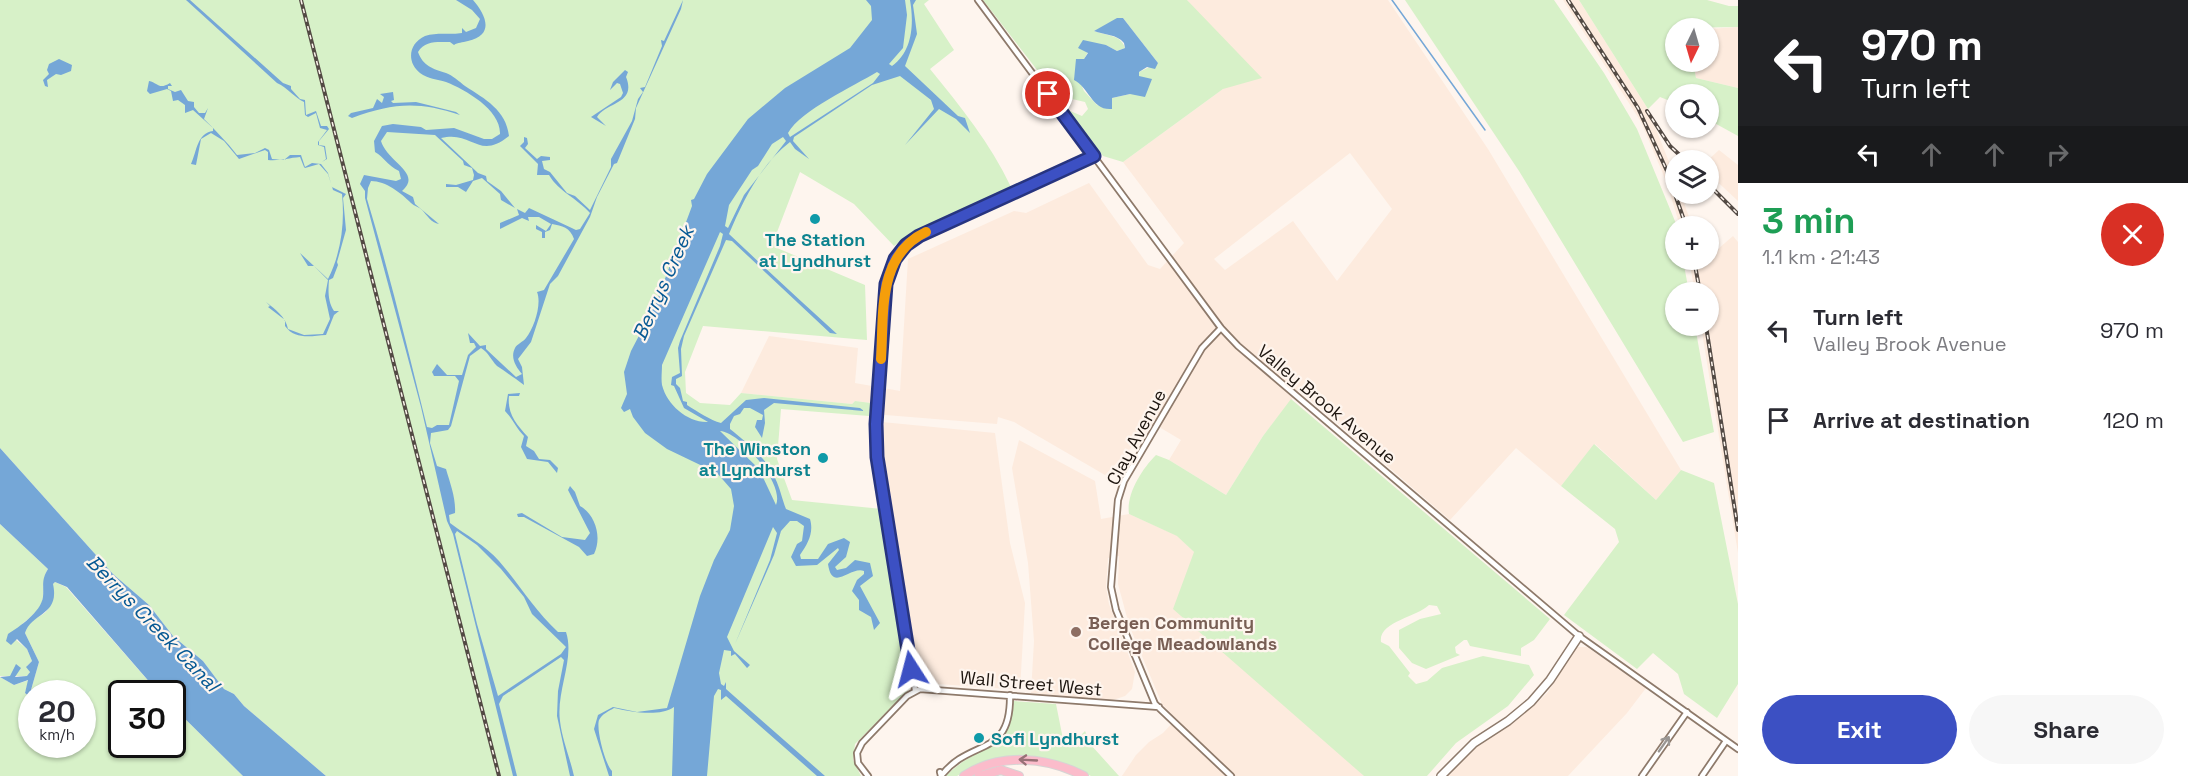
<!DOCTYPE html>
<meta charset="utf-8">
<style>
body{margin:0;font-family:"Space Grotesk",sans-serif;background:#f7f7f7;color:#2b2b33;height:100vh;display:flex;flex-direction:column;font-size:22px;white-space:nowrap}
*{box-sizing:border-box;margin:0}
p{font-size:20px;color:#7c7c81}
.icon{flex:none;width:33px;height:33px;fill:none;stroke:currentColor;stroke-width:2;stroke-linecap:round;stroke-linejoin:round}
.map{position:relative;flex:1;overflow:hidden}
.drawer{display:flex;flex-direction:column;background:#fff;width:450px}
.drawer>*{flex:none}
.top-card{background:#202124;color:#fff;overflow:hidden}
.needle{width:39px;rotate:185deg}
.buttons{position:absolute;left:1665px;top:18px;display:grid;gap:12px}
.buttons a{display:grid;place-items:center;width:54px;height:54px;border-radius:50%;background:#fff;box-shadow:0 2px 4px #0004;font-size:30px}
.speed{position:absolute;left:18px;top:680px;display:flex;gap:12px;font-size:30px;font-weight:700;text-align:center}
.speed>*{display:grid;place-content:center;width:78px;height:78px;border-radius:50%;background:#fff;box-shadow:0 2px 4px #0004;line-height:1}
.speed small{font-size:15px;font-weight:400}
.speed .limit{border:3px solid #111;border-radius:9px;background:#fff;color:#111}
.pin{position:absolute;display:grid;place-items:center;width:51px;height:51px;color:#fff;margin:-26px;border:3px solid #fff;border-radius:50%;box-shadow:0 2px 6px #0007}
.me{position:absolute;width:66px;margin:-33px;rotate:351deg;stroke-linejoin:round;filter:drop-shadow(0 0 4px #0008)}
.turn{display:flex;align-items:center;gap:21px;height:126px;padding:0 24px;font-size:27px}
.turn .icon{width:78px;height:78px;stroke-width:2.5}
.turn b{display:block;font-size:42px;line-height:51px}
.lanes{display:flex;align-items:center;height:57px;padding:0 24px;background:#0003;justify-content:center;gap:30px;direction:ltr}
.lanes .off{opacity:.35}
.round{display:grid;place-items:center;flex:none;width:63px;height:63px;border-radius:32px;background:#f7f7f7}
.headline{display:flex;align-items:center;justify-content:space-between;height:102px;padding:0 24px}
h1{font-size:36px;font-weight:700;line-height:45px;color:#1e9e55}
.action{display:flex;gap:12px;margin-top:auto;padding:12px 24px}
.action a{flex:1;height:69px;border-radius:36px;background:#3c50c3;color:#fff;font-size:24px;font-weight:700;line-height:69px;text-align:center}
.action a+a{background:#f7f7f7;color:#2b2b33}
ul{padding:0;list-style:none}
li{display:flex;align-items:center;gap:18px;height:90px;padding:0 24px}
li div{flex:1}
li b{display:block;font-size:22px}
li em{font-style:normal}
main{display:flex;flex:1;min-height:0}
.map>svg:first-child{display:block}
</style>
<main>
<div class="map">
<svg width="1738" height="776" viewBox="0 0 1738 776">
<rect width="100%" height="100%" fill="#fef5ee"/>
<!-- built -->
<path fill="#fdebde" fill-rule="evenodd" d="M 1187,0 L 1388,0 L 1488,149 L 1681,470 L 1656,500 L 1595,444 L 1561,486 L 1516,448 L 1450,520 L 1299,390 L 1263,436 L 1226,495 L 1169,460 L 1181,440 L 1154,424 L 1105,475 L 1014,422 L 998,417 L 997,424 L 873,414 L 871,403 L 855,401 L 852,404 L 741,393 L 769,336 L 858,348 L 855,383 L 900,391 L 908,259 L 1014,211 L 1026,213 L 1089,183 L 1148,265 L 1160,269 L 1184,243 L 1123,162 L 1223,89 L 1197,12 ZM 1350,153 L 1392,209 L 1337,281 L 1293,221 L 1225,270 L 1214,259 Z
M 1563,0 L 1579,0 L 1648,109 L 1675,177 L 1676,194 L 1681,194 L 1692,226 L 1680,226 L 1666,181 L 1641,122 Z
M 1738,27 L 1738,88 L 1696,78 L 1693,62 L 1708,62 L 1709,29 Z
M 1719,150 L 1738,165 L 1738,201 L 1709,174 L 1708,160 Z
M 1733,236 L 1738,242 L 1738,553 L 1701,326 L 1708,326 L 1708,292 L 1695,292 L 1689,260 L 1708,260 L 1709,250 L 1718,249 Z
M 882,422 L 995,433 L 1010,543 L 1025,603 L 1020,690 L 924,683 L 920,680 L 885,467 Z
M 1019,440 L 1095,481 L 1101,519 L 1129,514 L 1178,536 L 1194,552 L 1347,760 L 1364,776 L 1122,776 L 1136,755 L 1149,742 L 1163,733 L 1176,719 L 1162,704 L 1129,625 L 1118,584 L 1119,556 L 1108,558 L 1106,587 L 1109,604 L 1135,672 L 1132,689 L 1125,696 L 1113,700 L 1031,693 L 1034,641 L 1028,563 L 1012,468 Z
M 1576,647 L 1587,647 L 1646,688 L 1627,713 L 1568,776 L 1448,776 L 1472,750 L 1535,705 L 1548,692 Z"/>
<!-- green -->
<path fill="#d7f1c8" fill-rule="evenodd" d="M 0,0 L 929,0 L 924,4 L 954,50 L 930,69 C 961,107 990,143 1011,187 L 912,232 L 894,246 L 854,204 L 800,172 L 774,240 L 777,248 L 865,285 L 867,340 L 703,326 L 685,372 L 686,393 L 700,403 L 730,405 L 741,393 L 852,404 L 855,401 L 871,403 L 869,416 L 781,409 L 777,459 L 792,500 L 882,509 L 911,687 L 855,744 L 853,760 L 861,776 L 326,776 L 244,706 L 234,694 L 224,689 L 203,661 L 173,636 L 149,605 L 113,574 L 0,448 Z
M 983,0 L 1187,0 L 1262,78 L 1223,89 L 1123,162 L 1103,156 L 1068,110 L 1082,116 L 1088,109 L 1085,102 L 1072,99 L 1065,106 ZM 1123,18 L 1158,63 L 1139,72 L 1130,94 L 1112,98 L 1112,108 L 1097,105 L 1084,91 L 1081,84 L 1084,59 L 1088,52 L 1083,49 L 1106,45 L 1117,51 L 1125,48 C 1121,34 1106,36 1094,31 Z
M 1405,0 L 1554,0 L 1604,73 L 1637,129 L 1677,226 L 1676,260 L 1683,260 L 1689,292 L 1676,292 L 1676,326 L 1695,326 L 1714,432 L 1683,442 L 1519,171 Z
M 1579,0 L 1707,0 L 1729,6 L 1738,6 L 1738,27 L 1676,28 L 1676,62 L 1693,62 L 1696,78 L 1738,88 L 1738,136 L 1709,120 L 1708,94 L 1676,94 L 1675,103 L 1660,97 L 1648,109 Z
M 1291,399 L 1550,619 L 1534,640 L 1521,648 L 1521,656 L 1470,646 L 1467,640 L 1464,640 L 1455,647 L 1456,653 L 1460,655 L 1426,669 L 1412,663 L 1399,648 L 1399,630 L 1420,619 L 1441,614 L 1437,606 L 1429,605 C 1417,617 1378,622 1381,642 L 1389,646 L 1410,673 L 1408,676 L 1416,684 L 1427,681 L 1442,668 L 1483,656 L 1529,665 L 1534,675 L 1508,706 L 1456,743 L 1427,776 L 1364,776 L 1173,609 L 1194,552 L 1177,536 L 1129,514 C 1126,494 1142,469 1156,455 L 1169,460 L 1226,495 L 1263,436 Z
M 1594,444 L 1656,500 L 1681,470 L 1714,483 L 1738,604 L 1738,684 L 1717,718 L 1684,694 L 1678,674 L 1653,653 L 1637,669 L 1564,615 L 1619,542 L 1615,529 L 1561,486 Z
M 0,524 L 48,569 C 40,582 47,595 40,607 C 34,616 22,622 15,632 L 15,639 L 27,649 L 32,661 L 27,666 L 30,671 L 28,676 L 0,676 Z
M 55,582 L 66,587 L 159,693 L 122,693 L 122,744 L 172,744 L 173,707 L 243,776 L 0,776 L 0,677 L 14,685 L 29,680 L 25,693 L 31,698 L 32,744 L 82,744 L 82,693 L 33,693 L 31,690 L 39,662 L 25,633 C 33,608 53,626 53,584 Z
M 1014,701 L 1056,704 L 1063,739 L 1069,743 L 1076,740 L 1085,731 L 1091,745 L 1119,776 L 1091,776 L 1065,764 L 1032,757 L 1001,758 L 975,766 L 957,776 L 946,776 C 977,743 1009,756 1014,701 Z"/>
<!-- water -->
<path fill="#75a7d7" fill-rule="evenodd" d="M 186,0 L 190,0 L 283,83 L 291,86 L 291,89 L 300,99 L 305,100 L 306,115 L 316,111 L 321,126 L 327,126 L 329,129 L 319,141 L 319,145 L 325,146 L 327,159 L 322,162 L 326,159 L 324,147 L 318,145 L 318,142 L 327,130 L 320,128 L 316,113 L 308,117 L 305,115 L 304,102 C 295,98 288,88 277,83 Z
M 456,0 L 473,0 C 486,15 495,35 468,41 C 462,43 458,42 454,45 L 450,42 C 438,42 425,40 418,52 C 423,66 433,69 446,73 C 452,75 460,82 465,86 C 485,99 506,110 509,136 C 478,161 473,130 441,138 L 478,173 L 486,176 L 487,181 L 501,191 L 515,208 L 501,200 L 500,194 L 482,178 L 473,181 L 466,192 L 458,187 L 446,187 L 446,184 L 456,185 L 473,180 L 474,175 L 472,168 L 464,165 L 463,161 L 435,135 L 387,132 L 381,141 C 387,162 423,173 402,191 L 413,197 L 415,204 L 439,224 C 431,223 427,215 422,210 C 419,207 414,206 411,203 C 401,193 386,181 371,181 L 368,188 L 367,199 C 390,275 408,350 427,427 L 432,428 L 437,425 L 449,425 L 459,381 L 455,376 L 434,376 L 432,372 L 437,364 L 447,375 L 462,375 L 468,355 L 476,347 L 474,343 L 470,343 L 468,333 L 480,346 L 486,345 L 486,349 L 516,377 L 522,374 C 516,367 510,358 515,348 C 517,344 523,342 526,338 C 534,328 542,304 537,292 L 544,290 L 574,239 C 570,227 562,226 552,224 L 550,230 L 545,232 L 545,238 L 542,238 L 542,232 L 536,229 L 536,225 L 546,231 L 551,224 L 539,217 L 528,217 L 529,221 L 522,218 L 500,229 L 500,223 L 519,215 L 517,209 L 525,213 L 529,208 L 576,230 L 580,229 L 590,213 C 577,198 559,192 549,175 L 537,175 L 538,164 L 520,146 L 524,142 L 524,137 L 527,138 L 528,144 L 525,148 L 537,159 L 541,156 L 550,157 L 550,160 L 542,161 L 544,169 L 550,172 L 567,193 L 575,196 L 590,210 L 611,167 L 611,159 L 632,121 L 638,99 L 643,92 L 640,88 L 645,87 L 662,46 L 661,40 L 664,41 L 683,0 L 681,9 L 636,108 L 635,119 L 617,163 L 614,164 L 597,197 L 590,217 L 558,276 L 550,284 L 531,342 L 518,359 L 522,367 L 524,385 C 516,379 506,372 497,366 C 491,360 489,353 481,348 L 470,356 L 451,426 L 448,430 L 431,433 L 430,443 L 437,466 L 446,469 C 450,483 456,498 455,513 L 449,515 L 450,523 C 466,535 486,546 499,561 C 520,585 534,610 558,632 L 566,632 C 575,659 556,691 560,721 C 562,739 570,758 574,776 L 570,776 L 557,716 L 558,691 L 564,660 L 561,657 L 503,696 L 499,704 L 517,776 L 513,776 L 453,534 L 447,521 L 421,407 L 365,198 L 365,191 L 360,184 L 364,175 L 396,181 L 401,179 L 399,171 C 387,165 384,157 375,152 L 374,141 L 382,126 L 393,124 L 421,127 L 426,130 L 454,128 L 484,139 L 492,139 L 500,134 C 501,110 466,90 446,82 C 437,79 428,79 420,73 C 406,62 409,43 425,36 C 437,32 449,35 462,33 L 462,28 L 466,32 L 476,28 L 480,19 L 472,10 ZM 457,531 L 477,545 L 501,569 L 524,597 L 532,614 L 566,647 L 561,654 L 498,696 L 477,624 L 455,534 Z
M 866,0 L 905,0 L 907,15 L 903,48 L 889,64 L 892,66 C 913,51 914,23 910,0 L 916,0 L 913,5 L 917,34 L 905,66 L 958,116 L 965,118 L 970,133 L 956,119 L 939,109 L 905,145 L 934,109 L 931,100 L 900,76 L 872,85 L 794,137 L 793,141 L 809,159 L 795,149 L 790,142 C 761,164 743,201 729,234 C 765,268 801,301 837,334 L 830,333 L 732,241 L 726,240 L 684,336 L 681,349 L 682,376 L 676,379 L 676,384 L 680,388 L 683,401 L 687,402 L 687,405 C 698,412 710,420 721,423 L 746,400 L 764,398 L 860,408 L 864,411 L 774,403 L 764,410 L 765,423 L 762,438 L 755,427 L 757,420 L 762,420 L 763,415 L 750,408 L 744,408 L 740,414 L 734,416 L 730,424 L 730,429 C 747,443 766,457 775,478 C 780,488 782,499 786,509 L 810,519 C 814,533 808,543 800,555 L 801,559 L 818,559 L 828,544 L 844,538 L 850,542 L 846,557 L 835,567 L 837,570 L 846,568 L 855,560 L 870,563 L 873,576 L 860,586 L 880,623 L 874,630 L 871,617 L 859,610 L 859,600 L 852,591 L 857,580 L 864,574 L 864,571 C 850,566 832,593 828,564 L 839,550 L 838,548 L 817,565 L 796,566 L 791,557 L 797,544 L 802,541 L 804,526 L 797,521 L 790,521 L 781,531 L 774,555 L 735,644 L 770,560 L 777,533 L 773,527 L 727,637 L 734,651 L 750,665 L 747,668 L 735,654 L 731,656 L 731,651 L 724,650 L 719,673 L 721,684 L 724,686 L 726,682 L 726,689 L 825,776 L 817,776 L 726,696 L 721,700 L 721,690 L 718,689 L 714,696 L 707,776 L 672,776 L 674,707 C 660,717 631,712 614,708 C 609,711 602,714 599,720 C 596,729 605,764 612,771 L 612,776 L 609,776 L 594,729 L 598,715 L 613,707 L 637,712 L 667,708 L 700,596 L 714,560 L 730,530 L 734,506 L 731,489 L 717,473 L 667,449 L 645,433 L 633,417 L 630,409 L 624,412 L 621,408 L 627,394 L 624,372 L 631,351 L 656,303 L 692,206 L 691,200 L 694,199 L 707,174 L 748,119 L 785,88 L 850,48 L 872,20 L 871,6 ZM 877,72 L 880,74 L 873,83 L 790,137 L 788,133 C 801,110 854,86 877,72 ZM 783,137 L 786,141 L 744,195 L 728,228 L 725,226 L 729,205 L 752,170 L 758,166 L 772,144 ZM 720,232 L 723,234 L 720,246 L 680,341 L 678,348 L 680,373 L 672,377 L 671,385 L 674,386 L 684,408 L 708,422 C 688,423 667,405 662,385 C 661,379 662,371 662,365 ZM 720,431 C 740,432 785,484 776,505 L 759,469 Z
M 1117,18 L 1123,18 L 1158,63 L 1155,69 L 1147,67 L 1139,72 L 1139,76 L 1152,79 L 1145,97 L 1130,94 L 1112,98 L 1112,109 C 1092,111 1089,87 1074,80 L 1076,59 L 1084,59 L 1088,53 L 1078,48 L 1083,40 L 1106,45 L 1117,51 L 1125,48 L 1124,43 C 1117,34 1104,35 1094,31 Z
M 59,59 L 72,65 L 71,71 L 61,75 L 56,74 L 47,80 L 48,87 L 45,86 L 43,80 L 49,74 L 47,70 L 49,64 Z
M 625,70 L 628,72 L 626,77 C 637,104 606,102 597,117 L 606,126 L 591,117 L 621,97 L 623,93 L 620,84 L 617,83 L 610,90 L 613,82 Z
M 149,81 C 158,83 159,90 170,83 L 172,86 L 168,86 L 168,89 L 175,92 L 181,90 L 188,101 L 194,102 L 194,107 L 199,113 L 205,113 L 208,108 L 204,119 C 216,131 227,142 237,155 L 255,153 L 265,148 L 269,150 L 272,159 L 284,160 L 290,155 L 301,155 L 305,167 L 312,163 L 321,164 L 328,173 L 332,187 L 346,194 L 343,198 L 346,230 L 337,262 L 338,265 L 333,278 L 329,280 C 328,291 328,302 334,311 L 339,311 L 334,315 L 326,335 C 311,336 295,340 285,326 L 285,320 L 268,307 L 270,306 L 266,302 C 275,309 286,317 288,329 L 304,335 L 323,334 L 330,319 L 325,296 L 328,280 L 314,266 L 308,266 L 300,253 L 328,279 C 341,253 345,224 342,194 L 333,190 L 328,174 L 319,164 L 305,168 L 304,167 L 300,157 C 288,158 280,161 268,160 L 268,152 L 265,150 L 239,159 L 224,141 L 211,133 L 201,139 L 196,165 L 191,164 C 197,151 197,133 213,131 L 213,128 L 193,110 L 185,113 L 185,105 L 178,100 L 173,101 L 171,91 L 167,89 L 150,94 L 147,91 Z
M 393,92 L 394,100 L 391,101 L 393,103 L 416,102 L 456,112 L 460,115 C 418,101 393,103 352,118 L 348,116 L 351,113 L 373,108 L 377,99 L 382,103 L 384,97 L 380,94 Z
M 520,393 L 519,396 L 509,396 C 507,414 517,425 528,437 L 526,446 L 534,451 L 539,459 L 550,460 L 558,468 L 557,473 L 548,462 L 527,459 L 521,447 L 524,436 C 516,428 513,419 505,411 L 508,394 Z
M 0,448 L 113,574 L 149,605 L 173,636 L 203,661 L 224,689 L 234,694 L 244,706 L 326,776 L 243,776 L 173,707 L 172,693 L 159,693 L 67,587 L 55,582 L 53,584 C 60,616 32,612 25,633 L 39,662 L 31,690 L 31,698 L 25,693 L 28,680 L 14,685 L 0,677 L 10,676 L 16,664 L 21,668 L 15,677 L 27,676 L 30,672 L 26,667 L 32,661 L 27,649 L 17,639 L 11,645 L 6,641 L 8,634 C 19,627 41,612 43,597 C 44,586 41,580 48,569 L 0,524 Z
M 570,486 L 575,492 L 580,506 C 596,515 602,538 594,554 L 587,556 L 579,547 L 524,517 L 518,517 L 517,514 L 522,513 L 562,537 L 585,540 L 590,533 L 568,490 Z"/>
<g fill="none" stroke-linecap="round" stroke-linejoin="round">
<!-- stream -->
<path stroke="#75a7d7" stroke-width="1.5" d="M 1392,0 L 1485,130"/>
<!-- street casing -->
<g stroke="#8e7a6b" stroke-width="8">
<path id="street" d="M 978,0 L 1221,328 L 1238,346 L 1579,636 L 1738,749
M 1221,328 L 1202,348 L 1124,481 L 1118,500 L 1111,587 L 1116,610 L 1155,704 L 1231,776
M 915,690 L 877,457 L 876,427 L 886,284 L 895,259 L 906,245 L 919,236 L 1094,156
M 940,772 L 941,776 C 971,737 1011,759 1010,695
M 868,776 L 858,763 L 857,753 L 862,743 L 907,696 L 920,689 L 1159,707
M 1642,776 L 1687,712
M 1702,776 L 1726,741"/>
</g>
<!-- secondary casing -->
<g stroke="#8e7a6b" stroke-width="10">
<path id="secondary" d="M 1441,776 L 1474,743 L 1508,721 L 1531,702 L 1550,680 L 1579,636"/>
</g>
<!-- primary casing -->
<g stroke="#d6d5d4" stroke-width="10">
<path id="primary" d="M 964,776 C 1000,752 1047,757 1084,776
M 979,776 L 1001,770 L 1019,776"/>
</g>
<!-- street -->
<use href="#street" stroke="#fff" stroke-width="4.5"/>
<!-- secondary -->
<use href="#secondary" stroke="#fff" stroke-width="7"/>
<!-- primary -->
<use href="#primary" stroke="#fbbccb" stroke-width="8"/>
<!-- rail casing -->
<g stroke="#534a44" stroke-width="4">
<path id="rail" d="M 301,0 L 499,776
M 1568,0 L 1638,108 L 1667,171 L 1686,226
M 1647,111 L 1670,146 L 1685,160
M 1708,184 L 1738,214
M 1694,260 L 1700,292
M 1706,326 L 1738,530"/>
</g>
<!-- rail -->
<use href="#rail" stroke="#fef5ee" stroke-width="1.5" stroke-dasharray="4.5" stroke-linecap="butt"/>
</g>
<!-- one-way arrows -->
<defs><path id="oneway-shaft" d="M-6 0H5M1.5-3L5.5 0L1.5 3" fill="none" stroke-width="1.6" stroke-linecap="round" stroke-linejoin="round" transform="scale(1.5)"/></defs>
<use stroke="#9a9693" href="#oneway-shaft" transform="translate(1664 744) rotate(-55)"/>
<use stroke="#987177" href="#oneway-shaft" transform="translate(1028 760) rotate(-177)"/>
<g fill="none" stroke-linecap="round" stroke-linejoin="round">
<!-- route casing -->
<g stroke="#27347f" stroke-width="15">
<path id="route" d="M 911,669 L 877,457 L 876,424 L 886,284 L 895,259 L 906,245 L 919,236 L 1094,156 L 1048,94"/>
</g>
<!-- route -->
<use href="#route" stroke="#3c50c3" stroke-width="10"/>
<!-- slow -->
<path stroke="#f59e0b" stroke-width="10" d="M 881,359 C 884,313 877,255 926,232"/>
</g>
<!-- markers -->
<g fill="#0f9aa8" stroke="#fef5ee" stroke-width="2">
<circle cx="815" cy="219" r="6"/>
<circle cx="823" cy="458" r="6"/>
<circle cx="979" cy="738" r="6"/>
</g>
<circle fill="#8d6e63" stroke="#fef5ee" stroke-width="2" cx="1076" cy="632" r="6"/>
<g text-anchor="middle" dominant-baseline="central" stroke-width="4.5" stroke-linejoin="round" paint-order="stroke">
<!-- culture labels -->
<g font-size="18" font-weight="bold" fill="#0d838f" stroke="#fef5ee">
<text x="815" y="239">The Station<tspan x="815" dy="21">at Lyndhurst</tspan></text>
<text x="811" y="448" text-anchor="end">The Winston<tspan x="811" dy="21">at Lyndhurst</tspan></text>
<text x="991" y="738" text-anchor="start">Sofi Lyndhurst</text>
</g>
<!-- street labels -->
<g font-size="18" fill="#1e1610" stroke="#fef5ee">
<text transform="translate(1327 404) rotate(40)">Valley Brook Avenue</text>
<text transform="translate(1136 437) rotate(-62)">Clay Avenue</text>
<text transform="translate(1031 683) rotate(5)">Wall Street West</text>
</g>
<!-- education labels -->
<g font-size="18" font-weight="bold" fill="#785e54" stroke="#fef5ee" text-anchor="start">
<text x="1088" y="622">Bergen Community<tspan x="1088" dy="21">College Meadowlands</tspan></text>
</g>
<!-- water labels -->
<g font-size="20" font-style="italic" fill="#065994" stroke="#fef5ee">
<text transform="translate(663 283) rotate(-66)">Berrys Creek</text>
<text transform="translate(153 623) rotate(46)">Berrys Creek Canal</text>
</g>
</g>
</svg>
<div class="buttons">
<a><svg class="needle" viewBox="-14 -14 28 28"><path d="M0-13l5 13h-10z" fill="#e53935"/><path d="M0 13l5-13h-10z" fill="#7c7c81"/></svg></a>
<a><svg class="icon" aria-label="search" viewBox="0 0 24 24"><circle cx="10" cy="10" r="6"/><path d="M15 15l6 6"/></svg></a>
<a><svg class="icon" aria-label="layers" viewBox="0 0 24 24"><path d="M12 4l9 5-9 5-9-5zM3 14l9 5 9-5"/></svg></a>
<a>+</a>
<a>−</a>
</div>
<div class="speed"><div>20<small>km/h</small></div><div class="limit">30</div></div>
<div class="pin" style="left:1048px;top:94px;background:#d93025"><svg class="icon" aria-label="arrive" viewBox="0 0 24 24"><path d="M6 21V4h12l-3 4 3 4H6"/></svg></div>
<svg class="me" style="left:911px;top:669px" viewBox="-20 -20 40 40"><path d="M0-17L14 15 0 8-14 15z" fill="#3c50c3" stroke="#fff" stroke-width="4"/></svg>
</div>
<section class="drawer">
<div class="top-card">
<div class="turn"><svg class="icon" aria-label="left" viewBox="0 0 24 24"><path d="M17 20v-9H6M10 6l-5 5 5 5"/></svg><div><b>970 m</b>Turn left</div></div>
<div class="lanes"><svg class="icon" aria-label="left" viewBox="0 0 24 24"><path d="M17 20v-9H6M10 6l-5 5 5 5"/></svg><svg class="icon off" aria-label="ahead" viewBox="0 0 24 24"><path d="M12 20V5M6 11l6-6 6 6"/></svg><svg class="icon off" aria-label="ahead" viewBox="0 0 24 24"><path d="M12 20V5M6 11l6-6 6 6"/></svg><svg class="icon off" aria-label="right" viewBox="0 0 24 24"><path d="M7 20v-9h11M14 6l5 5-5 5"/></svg></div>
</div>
<div class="headline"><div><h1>3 min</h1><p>1.1 km · 21:43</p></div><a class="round" style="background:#d93025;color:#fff"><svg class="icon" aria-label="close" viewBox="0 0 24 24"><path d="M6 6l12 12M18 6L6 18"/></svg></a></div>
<ul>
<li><svg class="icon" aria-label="left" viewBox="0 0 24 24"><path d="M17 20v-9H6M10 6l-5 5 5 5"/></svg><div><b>Turn left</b><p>Valley Brook Avenue</p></div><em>970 m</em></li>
<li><svg class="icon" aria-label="arrive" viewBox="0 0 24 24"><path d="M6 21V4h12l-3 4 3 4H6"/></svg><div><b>Arrive at destination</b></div><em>120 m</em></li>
</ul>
<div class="action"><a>Exit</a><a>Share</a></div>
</section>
</main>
